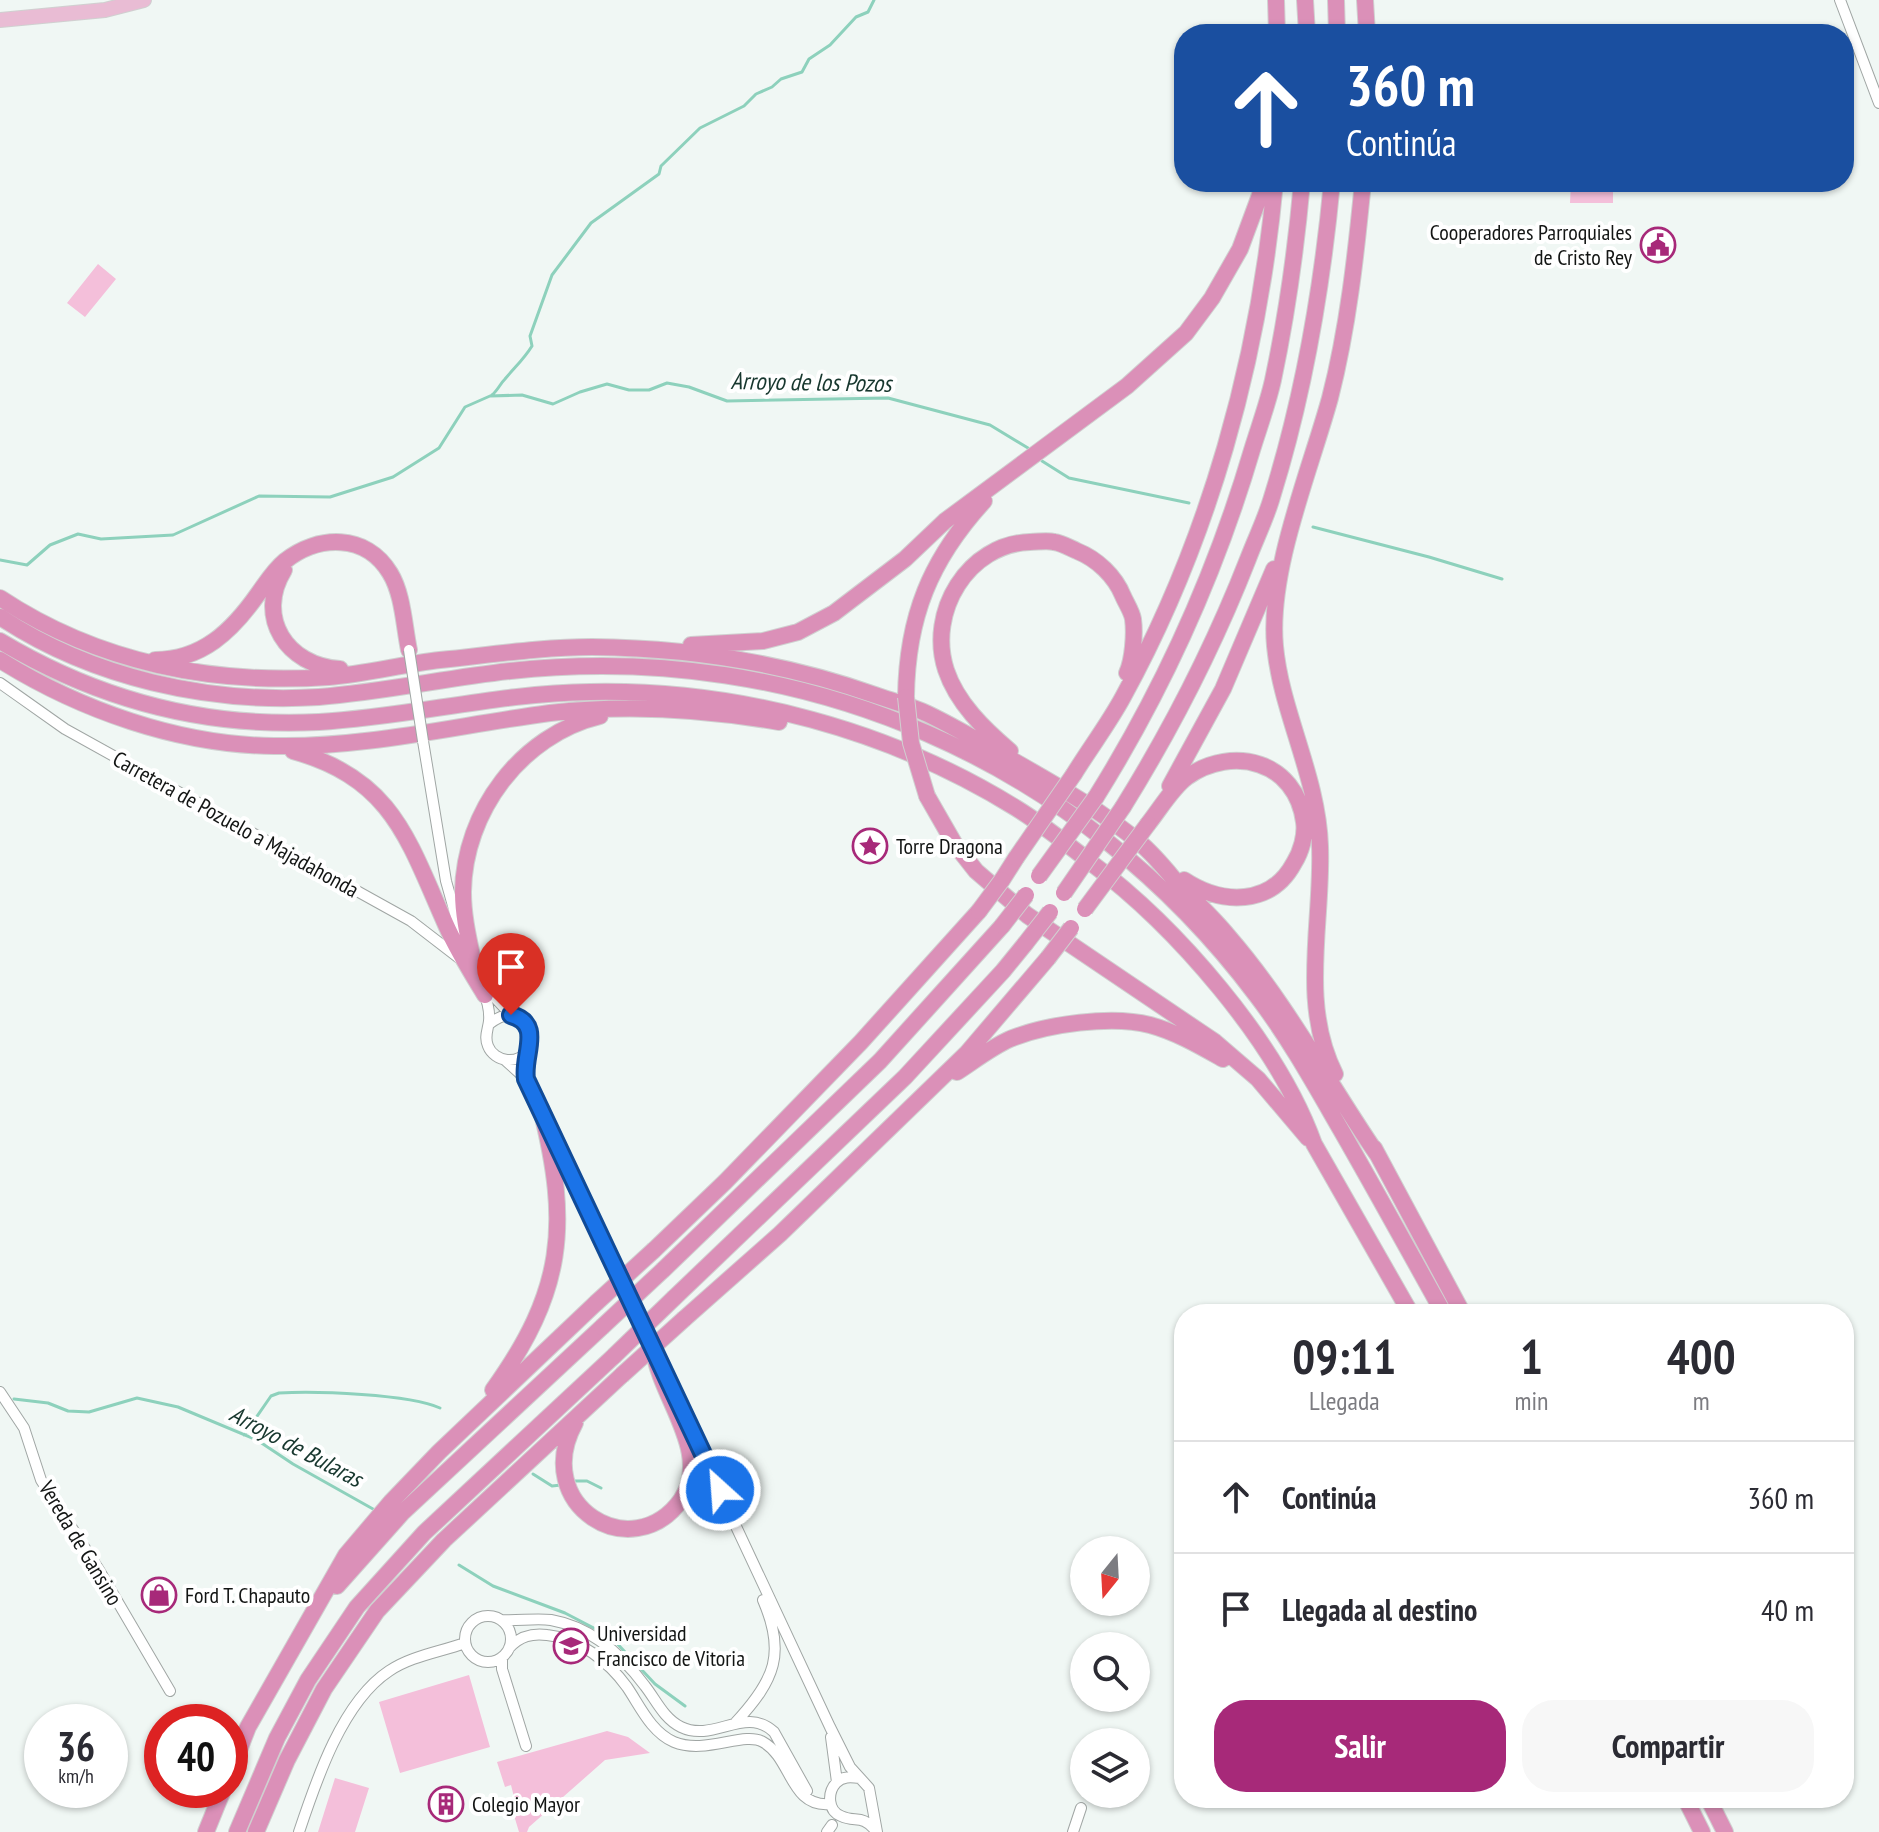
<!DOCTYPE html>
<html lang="es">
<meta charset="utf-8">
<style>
body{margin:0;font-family:"PT Sans Narrow",sans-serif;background:#f7f7f7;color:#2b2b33;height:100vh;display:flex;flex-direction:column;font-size:30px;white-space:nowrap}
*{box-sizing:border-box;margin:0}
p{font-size:26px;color:#7c7c81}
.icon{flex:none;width:44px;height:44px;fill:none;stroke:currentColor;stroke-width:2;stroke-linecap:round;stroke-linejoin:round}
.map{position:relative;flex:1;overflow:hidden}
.panel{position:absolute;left:1174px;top:1304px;width:680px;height:504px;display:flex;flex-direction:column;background:#fff;border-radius:32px;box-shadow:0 2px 6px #0004}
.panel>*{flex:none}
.guide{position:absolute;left:1174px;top:24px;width:680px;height:168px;border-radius:32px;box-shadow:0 2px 6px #0004;background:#1a4fa0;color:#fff;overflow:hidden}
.needle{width:52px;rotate:198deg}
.controls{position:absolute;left:1070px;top:1536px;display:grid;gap:16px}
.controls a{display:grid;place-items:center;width:80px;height:80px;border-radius:50%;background:#fff;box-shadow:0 2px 6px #0004;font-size:40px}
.speed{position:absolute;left:24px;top:1704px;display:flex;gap:16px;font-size:40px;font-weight:700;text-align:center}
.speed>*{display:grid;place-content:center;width:104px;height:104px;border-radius:50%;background:#fff;box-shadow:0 2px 6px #0004;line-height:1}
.speed small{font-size:20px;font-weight:400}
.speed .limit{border:12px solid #d22;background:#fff;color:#111}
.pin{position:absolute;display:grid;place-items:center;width:68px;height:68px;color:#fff;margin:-82px -34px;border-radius:50% 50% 50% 0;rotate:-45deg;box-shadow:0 0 8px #0007}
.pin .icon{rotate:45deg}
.me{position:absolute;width:88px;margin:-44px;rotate:334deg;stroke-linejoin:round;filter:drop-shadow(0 0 6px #0008)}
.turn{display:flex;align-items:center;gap:28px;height:168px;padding:0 40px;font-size:36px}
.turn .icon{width:104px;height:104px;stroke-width:2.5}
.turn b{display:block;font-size:56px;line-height:68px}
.eta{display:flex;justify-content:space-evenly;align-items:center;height:136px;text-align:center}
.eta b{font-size:48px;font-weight:700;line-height:56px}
.primary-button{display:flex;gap:16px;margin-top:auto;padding:16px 40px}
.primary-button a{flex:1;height:92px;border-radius:32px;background:#a72979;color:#fff;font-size:32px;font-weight:700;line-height:92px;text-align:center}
.primary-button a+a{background:#f7f7f7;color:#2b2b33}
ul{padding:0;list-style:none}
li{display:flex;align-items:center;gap:24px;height:112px;padding:0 40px;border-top:2px solid #e1e1e2}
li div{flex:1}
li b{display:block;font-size:30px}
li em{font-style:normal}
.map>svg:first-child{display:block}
</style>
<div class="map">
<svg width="1879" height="1832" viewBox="0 0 1879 1832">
<rect width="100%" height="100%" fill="#f0f7f4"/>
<!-- green -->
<path fill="#f4bfda" d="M 1571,182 L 1613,182 L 1613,203 L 1570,203 Z
M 98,264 L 116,279 L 85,317 L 67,303 Z
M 469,1675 L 490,1747 L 400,1773 L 379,1702 Z
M 607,1731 L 628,1737 L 650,1753 L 605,1760 L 529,1827 L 527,1832 L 519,1832 L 510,1802 L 515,1801 L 511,1785 L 505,1787 L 497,1762 Z
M 335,1778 L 369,1788 L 355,1832 L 318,1832 Z"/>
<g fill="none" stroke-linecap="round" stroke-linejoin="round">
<!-- stream -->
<path stroke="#8dd1bc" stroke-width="3" d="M 492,395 C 498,390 500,384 505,379 C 515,367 524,359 532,346 L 530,336 L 552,275 L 591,223 L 659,174 L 661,166 L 700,128 L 744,106 L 756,94 L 772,87 L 781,79 L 802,72 L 809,59 L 830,45 L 856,17 L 868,12 L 874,0
M 1042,461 L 1069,478 L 1189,503
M 1313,527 L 1429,557 L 1502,579
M 0,560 L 27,565 L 50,545 L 78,534 L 101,539 L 173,535 L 259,496 L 330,497 L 393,477 L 439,448 L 465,407 L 490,396 L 522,395 L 553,404 L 580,392 L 607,384 L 629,390 L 649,390 L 667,383 L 689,387 L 727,401 L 888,398 L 990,425 L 1028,448
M 14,1399 L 48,1403 L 68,1411 L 89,1412 L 137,1398 L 178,1407 L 257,1440 L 293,1464 L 373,1509
M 244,1435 L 271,1396 L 279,1393 C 316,1391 409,1394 440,1408
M 533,1474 L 552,1486 L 561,1485
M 575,1481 L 587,1481 L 601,1488
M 459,1565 L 493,1586 L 565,1613 L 611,1637 L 655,1684 L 685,1706"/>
<!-- minor casing -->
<g stroke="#a0a6a4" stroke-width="12">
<path id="minor" d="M 1840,0 L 1879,103
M 0,683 L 65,729 L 411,921 L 459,958
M 423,741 L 446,881 L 462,938
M 487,989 L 511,1015
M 483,990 C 487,1000 490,1011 489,1021 C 488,1030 484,1037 488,1046 C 491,1054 499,1059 507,1060 C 547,1063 532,990 489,1024
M 505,1060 L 526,1079 L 543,1112
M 551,1131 L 654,1352
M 0,1392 L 24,1428 L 41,1480 L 99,1570 L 170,1691
M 688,1424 L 830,1727 L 850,1767 L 869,1788 L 877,1832
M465 1639a23 23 0 1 1 46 0a23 23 0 1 1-46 0Z
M 502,1620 C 518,1621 536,1618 551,1620 C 591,1627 622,1655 645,1686 C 656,1700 664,1719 681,1727 C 714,1743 745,1705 774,1732 L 807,1791
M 509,1648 C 520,1636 532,1633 547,1635 C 579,1638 609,1662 627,1687 C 640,1706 651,1732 674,1742 C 705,1755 744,1731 763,1742 C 792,1758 790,1808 830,1804
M 502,1657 L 502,1669 L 526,1746
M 736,1722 C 775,1680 786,1653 763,1600
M 831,1737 L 837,1782
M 860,1778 C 851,1777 842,1776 836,1783 C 827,1793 828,1811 841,1816 C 855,1823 862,1814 875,1830
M 299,1832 C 316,1781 342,1702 389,1671 C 411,1656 440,1652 465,1643
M 827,1832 L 832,1825
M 1073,1832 L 1081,1808"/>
</g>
<!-- major casing -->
<g stroke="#d0d0d0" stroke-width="16">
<path id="major" d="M 0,20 L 105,10 L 144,0"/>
</g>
<!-- highway casing -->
<g stroke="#d0d0d0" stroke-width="18">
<path id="highway" d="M 1276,0 L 1277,34
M 1305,0 L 1307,34
M 1336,0 L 1337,34
M 1365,0 L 1367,34
M 284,570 C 255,617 287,666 340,669
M 0,598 C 98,663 213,685 329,677 C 366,674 403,664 440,660 C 490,655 541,647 592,647 C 687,648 785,663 875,695 C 892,701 911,706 928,714 C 959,729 989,747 1019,764 C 1061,788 1103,812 1140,843 C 1152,853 1163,866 1173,878 C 1191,898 1211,915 1228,936 C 1287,1004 1327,1081 1377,1154
M 0,617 C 92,678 209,704 319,697 C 383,692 446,678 510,671 C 802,639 1081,761 1257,996 C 1289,1038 1315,1085 1341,1130 C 1376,1191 1410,1253 1444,1314
M 0,641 C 97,699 205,728 319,722 C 410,717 498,693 590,692 C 739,689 890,730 1016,808 C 1042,824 1066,843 1090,862 C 1176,926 1278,1043 1314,1144 L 1411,1314
M 691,645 L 763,641 L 798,632 L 834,613 L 905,559 L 945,521 L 1127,386 L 1186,333 L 1212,298 L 1240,249 L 1260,195 L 1262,182
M 0,660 C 80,710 178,745 274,746 C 367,748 458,725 550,713 C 626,704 704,709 779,722
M 155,660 C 202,660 232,631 258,594 C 266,583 274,570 285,561 C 318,535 366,533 390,573 C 403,594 404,626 409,650
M 906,697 C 907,617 930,560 984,501
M 293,751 C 393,779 408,840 446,925 C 457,950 471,972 485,995
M 1010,751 C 984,729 957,703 946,670 C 927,612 968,544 1030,542 C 1038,542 1047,540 1054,542 C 1062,543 1070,548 1077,551 C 1097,559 1115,576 1123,596 C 1126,603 1132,612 1133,619 C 1135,634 1133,660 1127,673
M 1074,774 C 1090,748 1109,723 1123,697 C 1209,540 1259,360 1275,182
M 1170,786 L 1223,689 L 1274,569
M 927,796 L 954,843 L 976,871 L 1027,915 L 1215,1042 L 1258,1079 L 1308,1138
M 1096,797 C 1164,688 1216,572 1252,450 C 1259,427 1268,403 1273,380 C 1287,314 1296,249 1302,182
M 1123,807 C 1172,728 1214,646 1248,559 C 1256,538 1266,518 1272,497 C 1304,394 1322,289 1332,182
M 1148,824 C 1160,809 1172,788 1187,777 C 1233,745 1296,761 1304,822 C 1306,835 1301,852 1294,863 C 1271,906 1222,905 1184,880
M 1002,880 L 1016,858
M 474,965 C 469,941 463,917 463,892 C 464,812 521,735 600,716
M 957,1072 C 974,1061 992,1047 1010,1039 C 1047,1024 1112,1015 1150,1025 C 1176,1032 1200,1046 1223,1059
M 1335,1074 C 1299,1003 1323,921 1320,846 C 1318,777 1281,712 1275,646 C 1268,571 1310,471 1330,398 C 1348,328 1356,254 1363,182
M 1374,1148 L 1463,1314
M 654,1250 L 725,1182 L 861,1042 L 979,911
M 663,1270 L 880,1061 L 1002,926
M 674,1298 L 905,1077 L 1003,971 L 1025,944
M 684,1319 L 780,1234 L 967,1053 L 1048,958
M 493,1390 C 564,1291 570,1226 541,1109
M 575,1423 C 530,1505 632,1568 681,1500 C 713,1453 659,1397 654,1350
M 337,1586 L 402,1513 L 602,1327
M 230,1773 L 248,1727 L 346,1555 L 391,1502 L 439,1452 L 596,1303
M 1685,1798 L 1702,1832
M 1708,1798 L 1725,1832
M 206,1832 L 223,1790
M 237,1832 L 277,1738 L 308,1680 L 357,1607 L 424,1533 L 614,1356
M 256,1832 L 287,1760 L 324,1689 L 377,1611 L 444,1540 L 622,1375"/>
</g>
<!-- minor -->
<use href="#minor" stroke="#fff" stroke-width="10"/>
<!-- major -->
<use href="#major" stroke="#e9bcd4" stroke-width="14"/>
<!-- highway -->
<use href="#highway" stroke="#db90b8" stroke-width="16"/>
<!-- minor-bridge casing -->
<g stroke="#a0a6a4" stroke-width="12" stroke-linecap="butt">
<path id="minor-bridge" d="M 409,650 L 423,741"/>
</g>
<!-- highway-bridge casing -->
<g stroke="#d0d0d0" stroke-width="18" stroke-linecap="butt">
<path id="highway-bridge" d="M 906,697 L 911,743 L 927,796
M 1016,858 L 1074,774
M 1039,876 L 1096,797
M 1064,893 L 1123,807
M 1085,909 L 1148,824
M 979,911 L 1002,880
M 1002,926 L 1026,895
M 1025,944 L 1050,912
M 1048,958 L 1071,928
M 596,1303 L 654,1250
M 602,1327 L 663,1270
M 614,1356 L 674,1298
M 622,1375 L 684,1319"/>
</g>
<!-- minor-bridge -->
<use href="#minor-bridge" stroke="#fff" stroke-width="10"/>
<!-- highway-bridge -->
<use href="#highway-bridge" stroke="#db90b8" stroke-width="16"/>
</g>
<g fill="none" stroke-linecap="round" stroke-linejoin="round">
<!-- route casing -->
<g stroke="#114b97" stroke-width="20">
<path id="route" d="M 511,1015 C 544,1024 522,1055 526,1079 L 720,1490"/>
</g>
<!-- route -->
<use href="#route" stroke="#1a73e8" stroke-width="14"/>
</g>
<!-- icons -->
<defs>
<g id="civic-ring" transform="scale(1.8)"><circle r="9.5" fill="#fff" stroke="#a72979" stroke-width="1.5"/><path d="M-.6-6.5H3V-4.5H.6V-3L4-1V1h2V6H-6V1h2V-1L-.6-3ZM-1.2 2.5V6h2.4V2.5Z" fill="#a72979"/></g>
<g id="sight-ring" transform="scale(1.8)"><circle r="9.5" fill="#fff" stroke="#a72979" stroke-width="1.5"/><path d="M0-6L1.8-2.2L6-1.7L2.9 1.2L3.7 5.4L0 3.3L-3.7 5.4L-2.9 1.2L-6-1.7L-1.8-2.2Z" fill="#a72979"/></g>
<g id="shop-ring" transform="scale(1.8)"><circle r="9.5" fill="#fff" stroke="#a72979" stroke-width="1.5"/><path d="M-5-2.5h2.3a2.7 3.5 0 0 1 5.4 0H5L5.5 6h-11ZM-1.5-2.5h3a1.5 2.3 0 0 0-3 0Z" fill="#a72979"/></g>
<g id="university-ring" transform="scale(1.8)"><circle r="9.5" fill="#fff" stroke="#a72979" stroke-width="1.5"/><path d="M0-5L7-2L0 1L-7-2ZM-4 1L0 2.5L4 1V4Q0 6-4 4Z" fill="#a72979"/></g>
<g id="building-ring" transform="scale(1.8)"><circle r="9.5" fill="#fff" stroke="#a72979" stroke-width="1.5"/><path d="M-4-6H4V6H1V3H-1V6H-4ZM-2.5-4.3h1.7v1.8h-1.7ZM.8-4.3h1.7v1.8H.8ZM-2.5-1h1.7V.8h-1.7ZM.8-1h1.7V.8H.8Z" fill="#a72979"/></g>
</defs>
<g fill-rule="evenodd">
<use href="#civic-ring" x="1658" y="245"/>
<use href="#sight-ring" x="870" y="846"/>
<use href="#shop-ring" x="159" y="1595"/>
<use href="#university-ring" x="571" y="1646"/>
<use href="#building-ring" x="446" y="1804"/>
</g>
<g text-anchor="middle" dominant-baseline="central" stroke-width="8" stroke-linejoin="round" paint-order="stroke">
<!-- poi labels -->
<g font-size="22" fill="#131514" stroke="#fff" text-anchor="start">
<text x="1632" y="232" text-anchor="end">Cooperadores Parroquiales<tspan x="1632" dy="25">de Cristo Rey</tspan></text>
<text x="896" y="846">Torre Dragona</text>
<text x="185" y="1595">Ford T. Chapauto</text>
<text x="597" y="1633">Universidad<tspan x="597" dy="25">Francisco de Vitoria</tspan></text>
<text x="472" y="1804">Colegio Mayor</text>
</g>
<!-- street labels -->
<g font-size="22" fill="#131514" stroke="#fff">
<text transform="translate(236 824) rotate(29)">Carretera de Pozuelo a Majadahonda</text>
<text transform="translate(81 1543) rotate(59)">Vereda de Gansino</text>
</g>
<!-- water labels -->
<g font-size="24" font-style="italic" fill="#17372e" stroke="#fff">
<text transform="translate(811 382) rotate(1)">Arroyo de los Pozos</text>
<text transform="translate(296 1446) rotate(28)">Arroyo de Bularas</text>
</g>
</g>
</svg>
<div class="controls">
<a><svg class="needle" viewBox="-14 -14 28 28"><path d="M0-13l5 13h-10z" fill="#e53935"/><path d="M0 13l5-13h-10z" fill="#7c7c81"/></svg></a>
<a><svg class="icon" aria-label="search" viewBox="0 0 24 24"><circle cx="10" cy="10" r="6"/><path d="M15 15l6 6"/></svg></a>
<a><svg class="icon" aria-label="layers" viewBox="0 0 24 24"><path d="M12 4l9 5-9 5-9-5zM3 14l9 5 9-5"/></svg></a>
</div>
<div class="speed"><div>36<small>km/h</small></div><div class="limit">40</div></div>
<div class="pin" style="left:511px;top:1015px;background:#d93025"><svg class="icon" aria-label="arrive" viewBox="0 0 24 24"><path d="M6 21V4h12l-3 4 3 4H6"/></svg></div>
<svg class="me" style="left:720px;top:1490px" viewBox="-20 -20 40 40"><circle r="17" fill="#1a73e8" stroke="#fff" stroke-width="3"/><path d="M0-11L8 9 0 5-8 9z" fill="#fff"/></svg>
<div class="guide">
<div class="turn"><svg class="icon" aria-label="ahead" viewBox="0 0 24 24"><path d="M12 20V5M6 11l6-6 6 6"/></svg><div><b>360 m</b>Continúa</div></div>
</div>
<section class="panel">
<div class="eta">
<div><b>09:11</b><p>Llegada</p></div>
<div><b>1</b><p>min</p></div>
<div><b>400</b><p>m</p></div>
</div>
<ul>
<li><svg class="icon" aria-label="ahead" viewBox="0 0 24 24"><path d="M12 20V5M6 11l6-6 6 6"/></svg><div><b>Continúa</b></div><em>360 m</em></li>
<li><svg class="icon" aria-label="arrive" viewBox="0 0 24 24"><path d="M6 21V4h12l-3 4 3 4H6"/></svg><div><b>Llegada al destino</b></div><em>40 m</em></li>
</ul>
<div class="primary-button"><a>Salir</a><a>Compartir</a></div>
</section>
</div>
